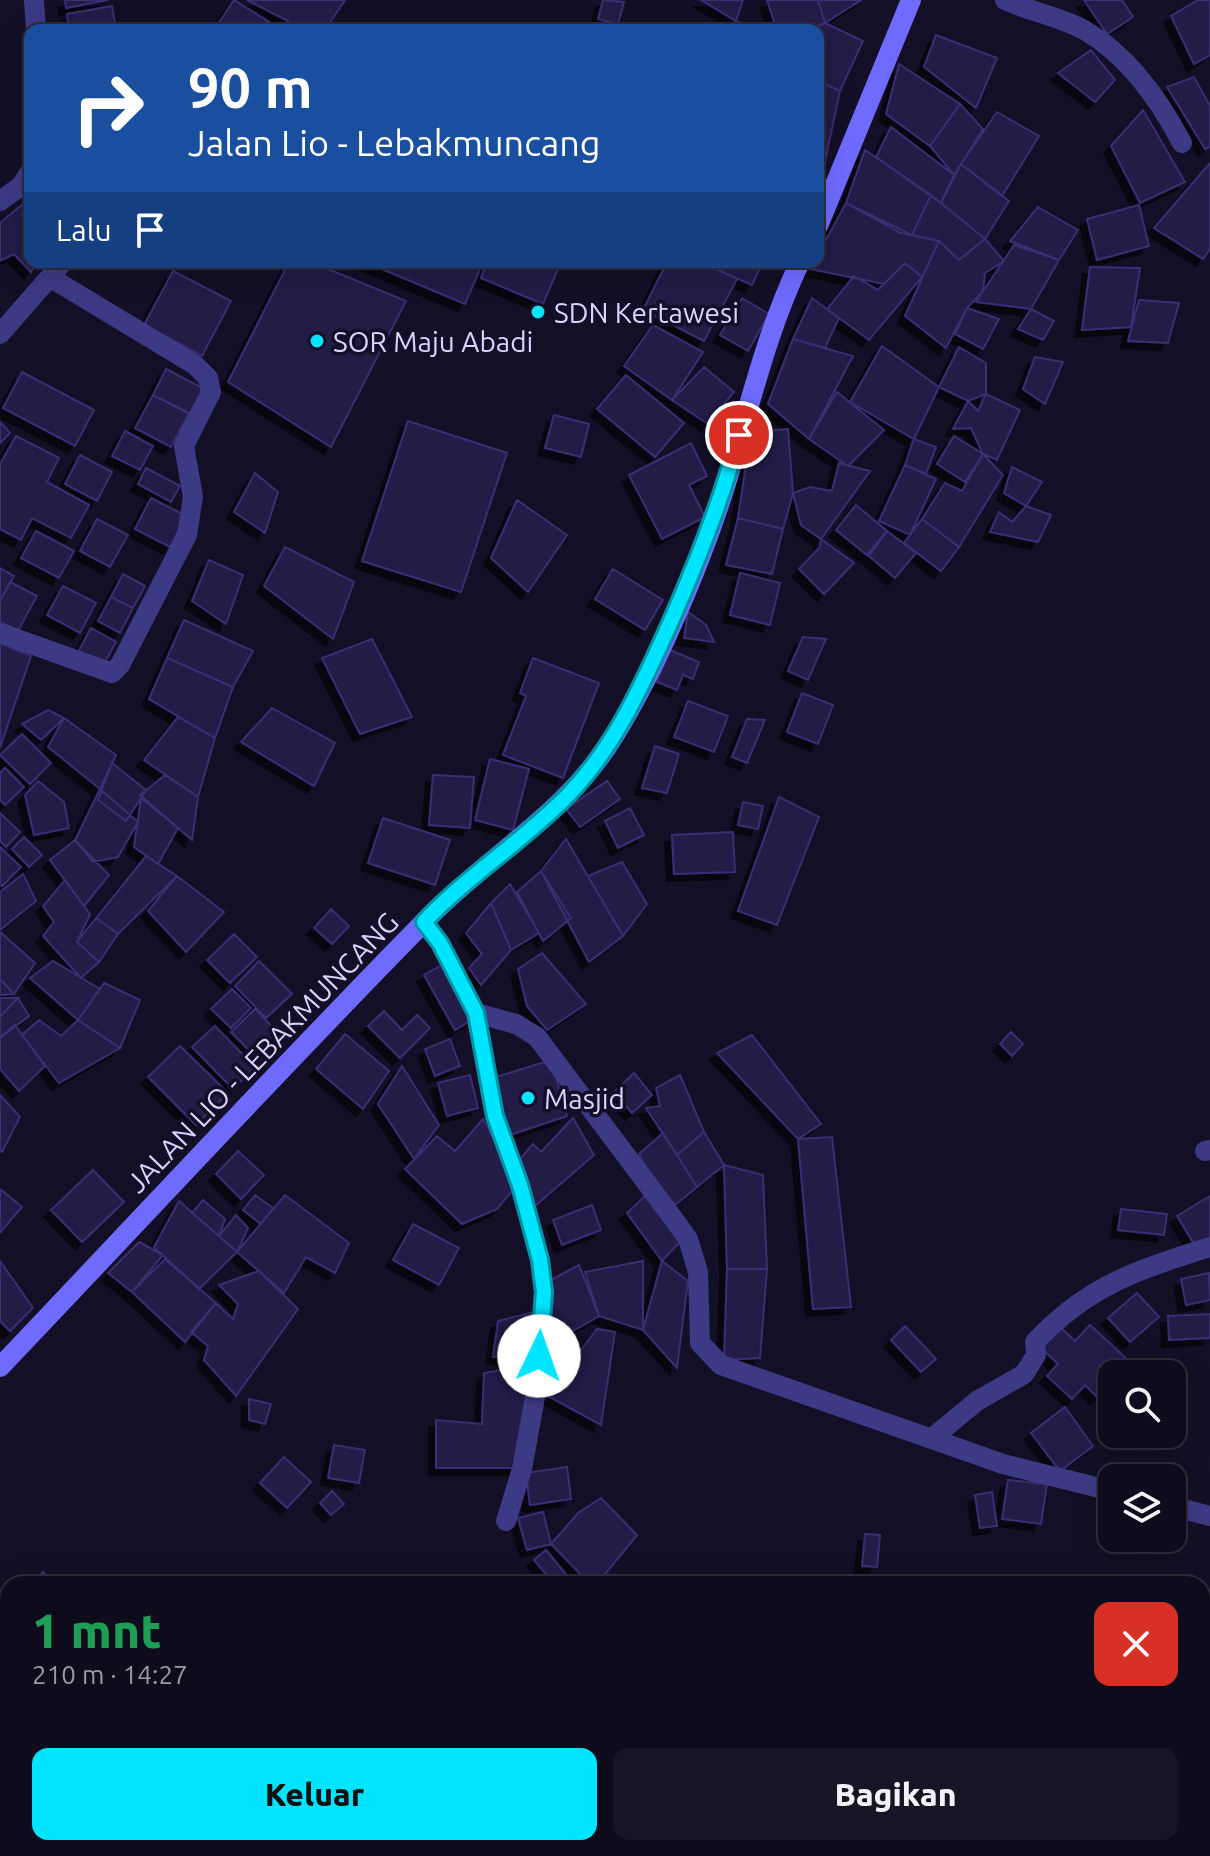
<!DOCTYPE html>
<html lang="id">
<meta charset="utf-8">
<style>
body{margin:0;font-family:Ubuntu,sans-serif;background:#171425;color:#f1f3f6;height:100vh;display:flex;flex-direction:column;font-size:30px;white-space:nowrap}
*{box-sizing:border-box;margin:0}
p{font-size:26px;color:#9b9ba3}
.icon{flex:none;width:44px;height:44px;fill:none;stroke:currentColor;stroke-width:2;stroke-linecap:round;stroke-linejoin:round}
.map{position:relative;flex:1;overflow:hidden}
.panel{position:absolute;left:0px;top:1576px;width:1210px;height:280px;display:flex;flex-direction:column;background:#0e0b1c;border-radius:24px 24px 0 0;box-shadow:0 8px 32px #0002,0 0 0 2px #2e2b3b}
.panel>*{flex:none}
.hud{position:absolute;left:24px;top:24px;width:800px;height:244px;border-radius:16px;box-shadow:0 8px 32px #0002,0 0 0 2px #2e2b3b;background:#1a4fa0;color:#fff;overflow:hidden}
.buttons{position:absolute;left:1098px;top:1360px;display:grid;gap:16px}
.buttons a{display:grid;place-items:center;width:88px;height:88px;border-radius:16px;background:#0e0b1c;box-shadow:0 8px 32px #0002,0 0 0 2px #2e2b3b;font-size:40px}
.pin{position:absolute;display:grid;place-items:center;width:68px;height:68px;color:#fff;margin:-34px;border:4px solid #fff;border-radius:50%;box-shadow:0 2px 8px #0007}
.me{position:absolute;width:88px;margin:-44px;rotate:3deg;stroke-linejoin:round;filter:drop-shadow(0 0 6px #0008)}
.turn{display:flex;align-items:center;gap:28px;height:168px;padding:0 32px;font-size:36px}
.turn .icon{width:104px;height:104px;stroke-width:2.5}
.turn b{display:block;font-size:56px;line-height:68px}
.then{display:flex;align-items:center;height:76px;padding:0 32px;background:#0003;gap:16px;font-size:30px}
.round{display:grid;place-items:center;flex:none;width:84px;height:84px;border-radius:16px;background:#171425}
.headline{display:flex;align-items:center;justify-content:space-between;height:136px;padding:0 32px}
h1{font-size:48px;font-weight:800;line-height:60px;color:#1e9e55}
.action{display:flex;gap:16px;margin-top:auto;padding:16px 32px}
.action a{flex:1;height:92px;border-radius:16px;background:#00e5ff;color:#111;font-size:32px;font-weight:800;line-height:92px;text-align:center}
.action a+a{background:#171425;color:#f1f3f6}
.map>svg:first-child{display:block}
</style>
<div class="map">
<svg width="1210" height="1856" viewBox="0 0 1210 1856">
<defs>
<filter id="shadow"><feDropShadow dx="-7" dy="7" stdDeviation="0" flood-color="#0009"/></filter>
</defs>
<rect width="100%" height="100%" fill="#130f26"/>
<!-- green -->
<path fill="#12302f" d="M 0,1592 L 8,1601 L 8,1700 L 0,1708 Z"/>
<!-- building -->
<path fill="#241b47" stroke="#3b2d73" stroke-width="2" filter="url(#shadow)" d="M 65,0 L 108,0 L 66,8 Z
M 234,0 L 282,30 L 214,30 Z
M 247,0 L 345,0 L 325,30 L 284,30 L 288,21 Z
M 603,0 L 624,2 L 618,24 L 598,19 Z
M 701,0 L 743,0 L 736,21 Z
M 767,0 L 818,0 L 825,23 L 804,30 L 777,30 Z
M 818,0 L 861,0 L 825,23 Z
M 1084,0 L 1122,0 L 1133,17 L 1107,34 Z
M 1198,0 L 1210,0 L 1210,55 L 1194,64 L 1171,16 Z
M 112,6 L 116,30 L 69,30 L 67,14 Z
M 736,21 L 758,30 L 732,30 Z
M 825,23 L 863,41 L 840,91 L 818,81 L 818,30 L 815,30 Z
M 936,35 L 997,58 L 976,108 L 924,67 Z
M 1091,50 L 1115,80 L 1095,102 L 1058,73 Z
M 899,64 L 960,104 L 930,146 L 886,114 Z
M 1194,77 L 1210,106 L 1210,147 L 1205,149 L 1167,87 Z
M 818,81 L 840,91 L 826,157 L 818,154 Z
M 960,104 L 983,129 L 954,175 L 930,146 Z
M 1143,110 L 1185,182 L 1140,203 L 1111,146 Z
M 997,112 L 1039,136 L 1002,196 L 961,164 Z
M 891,127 L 954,175 L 941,203 L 876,157 Z
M 865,150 L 931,195 L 912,235 L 846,203 Z
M 818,154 L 826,157 L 818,180 Z
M 1210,163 L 1210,249 L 1203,259 L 1154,228 Z
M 961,164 L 1009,201 L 985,239 L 941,203 Z
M 931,195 L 985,239 L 959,260 L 939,241 L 912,235 Z
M 30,198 L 30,262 L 37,262 L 31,272 L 14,254 L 0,261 L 0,223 Z
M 846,203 L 901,233 L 939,241 L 922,277 L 905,263 L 884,284 L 810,269 L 818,262 L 818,255 Z
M 1139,205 L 1149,246 L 1097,260 L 1087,219 Z
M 1038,207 L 1078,230 L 1059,260 L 1010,241 Z
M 985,239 L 1004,261 L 985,273 L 983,291 L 967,308 L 946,348 L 905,316 L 939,241 L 959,260 Z
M 1014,245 L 1059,260 L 1031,309 L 976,302 Z
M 289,262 L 311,262 L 406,301 L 331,447 L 228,382 Z
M 365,262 L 483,262 L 465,304 Z
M 487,262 L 561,262 L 543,304 L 481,278 Z
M 667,262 L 701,262 L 737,279 L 704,341 L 643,310 Z
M 710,262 L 763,262 L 752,285 L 709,266 Z
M 905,263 L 922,277 L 869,340 L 827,309 L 854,276 L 878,290 Z
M 1090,267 L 1140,268 L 1131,327 L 1082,330 Z
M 173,271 L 231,301 L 202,356 L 144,325 Z
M 742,298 L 769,314 L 748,351 L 720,335 Z
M 812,298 L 839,318 L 825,348 L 793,339 Z
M 1139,300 L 1179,303 L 1168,343 L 1128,341 Z
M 967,308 L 999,319 L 983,349 L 955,334 Z
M 1031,309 L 1054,321 L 1043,340 L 1018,329 Z
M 653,325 L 703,352 L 672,400 L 624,366 Z
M 793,339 L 853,356 L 809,439 L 768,404 Z
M 882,346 L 939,387 L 914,439 L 850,402 Z
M 959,347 L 986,363 L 986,394 L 968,401 L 939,387 Z
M 1035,357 L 1063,362 L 1045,404 L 1023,389 Z
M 704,367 L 734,392 L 708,424 L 672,400 Z
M 166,369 L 206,390 L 193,416 L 153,395 Z
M 22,372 L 94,410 L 75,446 L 3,408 Z
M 626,375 L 684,423 L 655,457 L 597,409 Z
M 837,392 L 884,430 L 848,466 L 809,439 Z
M 986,394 L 1020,410 L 997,460 L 983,454 L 971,428 L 953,429 L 968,401 L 978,411 Z
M 153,395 L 189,413 L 171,447 L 135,428 Z
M 554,415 L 589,424 L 581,457 L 545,448 Z
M 408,421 L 507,453 L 461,592 L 362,561 Z
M 0,422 L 10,433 L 0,443 Z
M 788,429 L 793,493 L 783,529 L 738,518 L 751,432 Z
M 125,431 L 153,446 L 140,470 L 112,456 Z
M 16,436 L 59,458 L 47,482 L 89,505 L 71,538 L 32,518 L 21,540 L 0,529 L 0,464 Z
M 954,436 L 983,454 L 965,482 L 937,464 Z
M 914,439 L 936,447 L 926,474 L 905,465 Z
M 691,443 L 707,476 L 689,485 L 705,517 L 662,539 L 629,475 Z
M 983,454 L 1003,475 L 959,547 L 922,519 L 945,483 L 962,491 Z
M 80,455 L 112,472 L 97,501 L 65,484 Z
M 839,463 L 870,471 L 821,539 L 801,525 L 793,493 L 810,487 L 832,491 Z
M 905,465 L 936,479 L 910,535 L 879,521 Z
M 1012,467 L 1042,482 L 1026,506 L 1004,493 Z
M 146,468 L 180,486 L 171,502 L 138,484 Z
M 255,473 L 278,492 L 265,533 L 234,512 Z
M 151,498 L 186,516 L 170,547 L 135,529 Z
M 517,500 L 567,535 L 528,592 L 491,558 Z
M 856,505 L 887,531 L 867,555 L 836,530 Z
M 1026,506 L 1051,515 L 1038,542 L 990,532 L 999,512 L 1012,522 Z
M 738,518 L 783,529 L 772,574 L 726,565 Z
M 97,519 L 128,535 L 110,567 L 80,551 Z
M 922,519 L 959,547 L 941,571 L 904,543 Z
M 36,531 L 74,551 L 59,578 L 21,558 Z
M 887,531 L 916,553 L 895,578 L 869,556 Z
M 821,539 L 854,563 L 824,594 L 799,569 L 820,547 Z
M 285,547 L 354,582 L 333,639 L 264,586 Z
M 209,560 L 243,575 L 226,624 L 192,601 Z
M 0,568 L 14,576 L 0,601 Z
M 613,569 L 663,600 L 645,630 L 595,599 Z
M 740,573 L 780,583 L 770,625 L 730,615 Z
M 123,574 L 145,586 L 133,608 L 111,597 Z
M 10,582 L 37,596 L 18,631 L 0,622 L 0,601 Z
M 63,586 L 96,603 L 80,633 L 47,615 Z
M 111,597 L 133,608 L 120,633 L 98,621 Z
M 688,612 L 706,625 L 714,642 L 684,638 Z
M 184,620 L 253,651 L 233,687 L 167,658 Z
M 91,628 L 116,642 L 102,668 L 77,654 Z
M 803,637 L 826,639 L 808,680 L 788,671 Z
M 372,639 L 412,717 L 360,734 L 322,658 Z
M 0,643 L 31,656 L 0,748 Z
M 670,650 L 699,662 L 693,679 L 683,675 L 677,690 L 657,682 Z
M 167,658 L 233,687 L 215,738 L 149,699 Z
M 533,658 L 599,683 L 563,778 L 503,755 L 526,696 L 520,693 Z
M 802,693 L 833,705 L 818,744 L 787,732 Z
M 688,701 L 728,716 L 714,752 L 674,737 Z
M 272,708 L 335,743 L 314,786 L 241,742 Z
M 48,710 L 64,718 L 41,740 L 22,724 Z
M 178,717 L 215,738 L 198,797 L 144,760 Z
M 64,718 L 116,755 L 100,789 L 48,747 Z
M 747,719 L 765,720 L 747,763 L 732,757 Z
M 22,734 L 51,763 L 30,784 L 0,755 Z
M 655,746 L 679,754 L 667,793 L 642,788 Z
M 490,759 L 529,769 L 513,830 L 475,820 Z
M 112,763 L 146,790 L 126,821 L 98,800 Z
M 5,768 L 24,787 L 5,805 L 0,800 L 0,773 Z
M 165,775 L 198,797 L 192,840 L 140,795 Z
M 433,775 L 474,777 L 470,828 L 429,825 Z
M 38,781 L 64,802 L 69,828 L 34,835 L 25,795 Z
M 607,781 L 620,799 L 580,827 L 566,809 Z
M 100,789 L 138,822 L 118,857 L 93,862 L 75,840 Z
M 779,797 L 819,817 L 777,925 L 738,911 Z
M 141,798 L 178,828 L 158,864 L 134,847 Z
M 743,802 L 763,806 L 758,829 L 738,825 Z
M 630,808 L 644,835 L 618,848 L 605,821 Z
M 0,813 L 20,832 L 6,847 L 0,841 Z
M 383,818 L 450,840 L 435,885 L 368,863 Z
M 733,832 L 735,872 L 674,874 L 672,835 Z
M 24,837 L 42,855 L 29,867 L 12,849 Z
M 566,839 L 623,936 L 589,962 L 541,871 Z
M 75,840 L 109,875 L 84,906 L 50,860 Z
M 0,847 L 21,867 L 2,886 L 0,884 Z
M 146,856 L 177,876 L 118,934 L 96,918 Z
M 622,862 L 647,904 L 623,936 L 588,876 Z
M 541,871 L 571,918 L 543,941 L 517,892 Z
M 23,874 L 36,901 L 0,930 L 0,892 Z
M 177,876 L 224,912 L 186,952 L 148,911 Z
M 65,880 L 90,914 L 77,942 L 99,962 L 81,978 L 43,936 L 54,922 L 43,906 Z
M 510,884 L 539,933 L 511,950 L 491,903 Z
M 491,903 L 511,950 L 481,985 L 469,968 L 482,954 L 466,933 Z
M 331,909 L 349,926 L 332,944 L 314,928 Z
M 96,918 L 118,934 L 99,962 L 77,942 Z
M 0,932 L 35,963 L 14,994 L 0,979 Z
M 234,934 L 257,957 L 230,983 L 207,960 Z
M 542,953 L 586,1004 L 547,1030 L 527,1006 L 518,969 Z
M 53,961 L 100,989 L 78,1020 L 30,978 Z
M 259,961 L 292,994 L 266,1018 L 235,986 Z
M 443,964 L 475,1018 L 455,1030 L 424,975 Z
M 0,979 L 14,994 L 0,995 Z
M 104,983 L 140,1000 L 120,1048 L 78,1020 Z
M 232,989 L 251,1008 L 231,1028 L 211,1009 Z
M 0,998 L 18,998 L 0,1017 Z
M 18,998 L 29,1016 L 0,1038 L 0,1017 Z
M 255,1009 L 284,1039 L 260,1062 L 231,1032 Z
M 384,1011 L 402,1030 L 417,1015 L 430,1028 L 400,1058 L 368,1026 Z
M 39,1020 L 61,1036 L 78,1020 L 120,1048 L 59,1083 L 22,1035 Z
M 15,1025 L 45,1066 L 19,1091 L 0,1069 L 0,1037 Z
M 215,1026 L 255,1067 L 233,1089 L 192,1047 Z
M 1011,1032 L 1023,1044 L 1012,1056 L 1000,1044 Z
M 345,1034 L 389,1071 L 363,1109 L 316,1069 Z
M 752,1035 L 821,1124 L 798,1139 L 717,1053 Z
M 450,1039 L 460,1066 L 435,1076 L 425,1049 Z
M 180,1046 L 228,1093 L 196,1125 L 148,1077 Z
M 551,1060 L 567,1116 L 507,1136 L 490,1079 Z
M 402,1066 L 439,1125 L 414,1159 L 378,1104 Z
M 634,1073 L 652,1095 L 632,1113 L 614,1092 Z
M 470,1075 L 478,1108 L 447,1116 L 438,1083 Z
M 680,1075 L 704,1132 L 677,1155 L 646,1108 L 660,1106 L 656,1088 Z
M 0,1095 L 20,1117 L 2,1152 L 0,1150 Z
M 573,1118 L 594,1155 L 535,1206 L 520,1159 L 533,1144 L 541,1152 Z
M 483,1119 L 518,1184 L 497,1209 L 462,1224 L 405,1169 L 437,1136 L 455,1151 Z
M 704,1132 L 724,1165 L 697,1187 L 677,1155 Z
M 663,1133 L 697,1187 L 668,1211 L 639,1154 Z
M 832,1137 L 851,1307 L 813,1309 L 798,1139 Z
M 238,1151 L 264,1175 L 241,1199 L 216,1174 Z
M 724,1165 L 763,1175 L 767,1269 L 727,1269 Z
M 93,1170 L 124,1202 L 82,1242 L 51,1210 Z
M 0,1189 L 22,1207 L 0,1233 Z
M 647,1194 L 680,1242 L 662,1261 L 627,1213 Z
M 255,1195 L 273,1208 L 261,1224 L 243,1210 Z
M 285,1195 L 349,1243 L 335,1273 L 306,1257 L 284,1293 L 237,1252 Z
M 1210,1196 L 1210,1238 L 1196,1247 L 1177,1216 Z
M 203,1200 L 225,1219 L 219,1236 L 192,1213 Z
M 179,1201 L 237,1252 L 199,1289 L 154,1247 Z
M 592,1205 L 601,1230 L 562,1245 L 553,1220 Z
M 1121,1209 L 1167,1214 L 1164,1235 L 1118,1230 Z
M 236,1215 L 248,1228 L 237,1252 L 219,1236 Z
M 413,1224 L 459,1248 L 439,1285 L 393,1260 Z
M 139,1242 L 163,1255 L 132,1292 L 108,1273 Z
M 165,1259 L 216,1303 L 185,1342 L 132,1292 Z
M 0,1261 L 33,1308 L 10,1331 L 0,1321 Z
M 643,1261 L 643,1330 L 599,1316 L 585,1272 Z
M 662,1261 L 688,1281 L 677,1368 L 643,1330 Z
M 579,1265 L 599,1316 L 562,1337 L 542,1337 L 551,1280 Z
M 727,1269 L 767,1269 L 760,1358 L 724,1360 Z
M 259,1271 L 298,1309 L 236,1396 L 204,1360 L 208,1346 L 191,1332 L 216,1303 L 233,1319 L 238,1304 L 219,1285 Z
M 1209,1273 L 1210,1300 L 1186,1305 L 1181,1279 Z
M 1137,1293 L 1159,1317 L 1130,1342 L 1108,1318 Z
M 542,1310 L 529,1357 L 493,1357 L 498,1321 Z
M 1210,1314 L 1210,1338 L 1169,1340 L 1168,1316 Z
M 1056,1323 L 1075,1341 L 1090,1325 L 1130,1362 L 1118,1374 L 1112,1374 L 1112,1381 L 1097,1397 L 1085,1385 L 1072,1399 L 1047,1376 L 1058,1364 L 1037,1344 Z
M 905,1326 L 936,1359 L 921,1372 L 891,1340 Z
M 597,1329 L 615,1332 L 601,1425 L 546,1395 L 560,1352 L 577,1355 Z
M 532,1365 L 520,1468 L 436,1468 L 436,1420 L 482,1424 L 484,1373 Z
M 249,1399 L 271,1404 L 265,1424 L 249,1420 Z
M 1065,1407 L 1093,1446 L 1060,1471 L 1031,1433 Z
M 334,1445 L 365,1450 L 359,1483 L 328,1478 Z
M 284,1457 L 311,1482 L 287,1508 L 260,1483 Z
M 567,1467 L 571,1499 L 530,1505 L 526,1473 Z
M 1008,1480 L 1047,1484 L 1041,1524 L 1002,1519 Z
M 332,1491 L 344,1504 L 331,1515 L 320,1503 Z
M 992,1492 L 997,1526 L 980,1528 L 975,1495 Z
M 601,1498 L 637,1535 L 597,1584 L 590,1584 L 551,1544 L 578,1513 Z
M 543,1512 L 551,1544 L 527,1550 L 518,1518 Z
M 865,1534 L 880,1535 L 877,1567 L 862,1566 Z
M 546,1550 L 569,1578 L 562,1584 L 554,1584 L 534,1560 Z
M 43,1572 L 55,1584 L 31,1584 Z
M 164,1848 L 216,1848 L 211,1856 L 167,1856 Z
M 859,1848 L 897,1848 L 879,1856 L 863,1856 Z
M 943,1848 L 958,1848 L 962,1856 L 922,1856 Z
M 966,1848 L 1031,1848 L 1034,1856 L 969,1856 Z
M 1045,1848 L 1110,1848 L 1074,1856 L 1046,1856 Z
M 1154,1848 L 1144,1856 L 1122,1856 L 1117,1849 Z
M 1176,1848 L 1182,1856 L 1161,1856 L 1156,1849 Z"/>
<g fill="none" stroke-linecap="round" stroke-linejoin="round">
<!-- street -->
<path stroke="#3d3a85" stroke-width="20" d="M 34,0 L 36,30
M 1005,0 C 1031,12 1061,17 1086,31 C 1128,56 1160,101 1182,143
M 0,201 L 21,186 L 30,172
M 0,334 L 63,262
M 0,633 L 112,673 L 120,665 L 187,535 L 193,497 L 184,446 L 211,392 L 208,378 L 195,365 L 51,278
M 424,922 L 440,943 L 476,1013 L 495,1116 L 520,1185 L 540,1260 L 544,1292 L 539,1375 L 522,1469 L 506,1521
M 476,1013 L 516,1024 L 537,1037 L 673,1218 L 688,1239 L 698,1272 L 700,1343 L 721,1365 L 1003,1464 L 1112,1491
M 1205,1151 L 1210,1150
M 931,1439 L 977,1401 L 1024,1374 L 1036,1355 L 1035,1342 C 1088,1285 1138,1270 1210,1247
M 1172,1506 L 1210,1516
M 1202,1603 L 1210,1599
M 1202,1639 L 1210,1655
M 1202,1699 L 1210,1689
M 1180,1848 L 1184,1856"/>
<!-- secondary -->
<path stroke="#6f6bff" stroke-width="20" d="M 818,226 L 911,0
M 0,1367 C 143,1217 284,1064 430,916 C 490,855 569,811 614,736 C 657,667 703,559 727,480 C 750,406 766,333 800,262"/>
</g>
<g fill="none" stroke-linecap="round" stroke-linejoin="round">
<!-- route casing -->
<g stroke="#0095a6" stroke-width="20">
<path id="route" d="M 539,1356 L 544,1292 L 540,1260 L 520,1185 L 495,1116 L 476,1013 L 440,943 L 424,922 C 468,875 525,840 569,794 C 615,746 641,687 668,628 C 696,565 722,501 739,435"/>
</g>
<!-- route -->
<use href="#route" stroke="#00e5ff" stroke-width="14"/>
</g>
<!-- markers -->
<g fill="#00e5ff" stroke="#130f26" stroke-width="3">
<circle cx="538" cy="312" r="8"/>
<circle cx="317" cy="341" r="8"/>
<circle cx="528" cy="1098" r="8"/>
</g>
<g text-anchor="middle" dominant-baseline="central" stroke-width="7" stroke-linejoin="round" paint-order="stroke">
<!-- poi labels -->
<g font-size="28" fill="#d9d4ff" stroke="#130f26" text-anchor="start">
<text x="554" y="312">SDN Kertawesi</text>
<text x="333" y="341">SOR Maju Abadi</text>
<text x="544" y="1098">Masjid</text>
</g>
<!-- street labels -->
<g font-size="28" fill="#d9d4ff" stroke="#130f26">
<text transform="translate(262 1052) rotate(-46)">JALAN LIO - LEBAKMUNCANG</text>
</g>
</g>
</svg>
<div class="buttons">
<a><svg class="icon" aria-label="search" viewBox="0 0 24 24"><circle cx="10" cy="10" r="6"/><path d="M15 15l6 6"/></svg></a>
<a><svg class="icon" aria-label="layers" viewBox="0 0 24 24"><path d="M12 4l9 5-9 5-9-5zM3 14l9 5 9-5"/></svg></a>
</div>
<div class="pin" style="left:739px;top:435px;background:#d93025"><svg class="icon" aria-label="arrive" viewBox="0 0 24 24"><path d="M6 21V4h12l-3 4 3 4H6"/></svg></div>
<svg class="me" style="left:539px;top:1356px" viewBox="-20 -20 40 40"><circle r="19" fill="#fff"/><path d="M0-13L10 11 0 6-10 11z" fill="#00e5ff"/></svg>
<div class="hud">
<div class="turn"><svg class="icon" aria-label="right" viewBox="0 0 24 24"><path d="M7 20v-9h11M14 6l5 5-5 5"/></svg><div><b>90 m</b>Jalan Lio - Lebakmuncang</div></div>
<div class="then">Lalu<svg class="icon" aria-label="arrive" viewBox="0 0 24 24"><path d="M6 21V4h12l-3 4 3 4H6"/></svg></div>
</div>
<section class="panel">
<div class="headline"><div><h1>1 mnt</h1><p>210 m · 14:27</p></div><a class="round" style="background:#d93025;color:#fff"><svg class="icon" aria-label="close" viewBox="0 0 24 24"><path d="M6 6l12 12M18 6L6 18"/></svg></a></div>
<div class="action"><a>Keluar</a><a>Bagikan</a></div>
</section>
</div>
